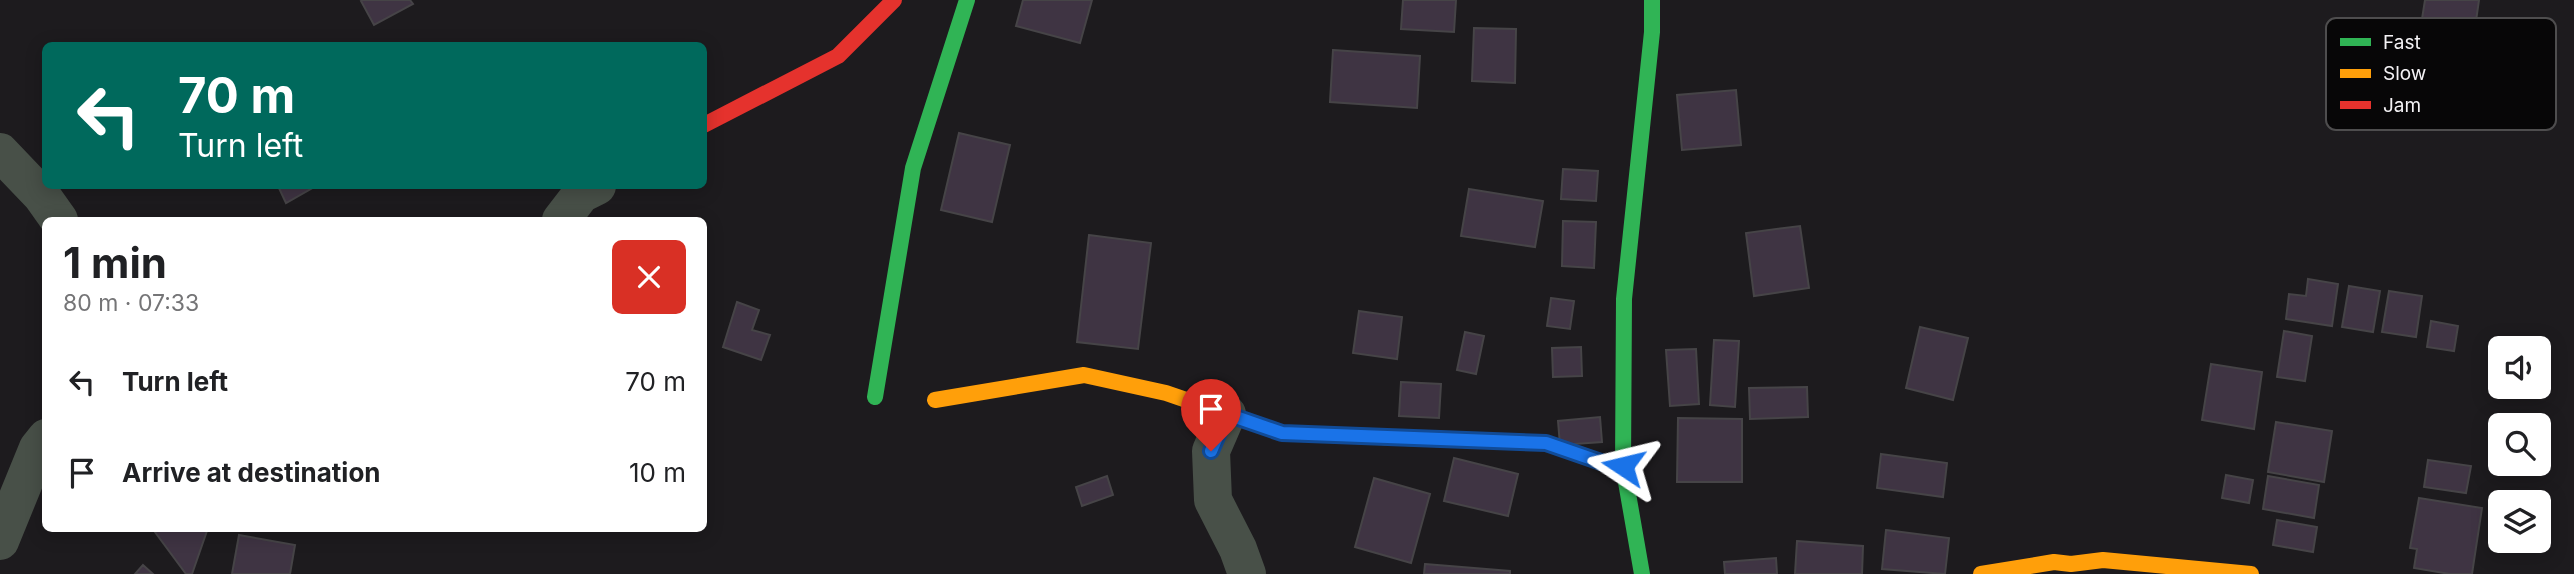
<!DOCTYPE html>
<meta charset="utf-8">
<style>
body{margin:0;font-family:Inter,sans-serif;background:#f2f2f2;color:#202124;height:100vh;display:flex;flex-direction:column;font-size:26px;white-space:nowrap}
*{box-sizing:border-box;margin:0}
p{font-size:23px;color:#757577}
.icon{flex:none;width:38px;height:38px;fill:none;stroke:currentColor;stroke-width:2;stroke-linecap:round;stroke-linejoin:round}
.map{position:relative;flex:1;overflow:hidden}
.details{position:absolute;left:42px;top:217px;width:665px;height:315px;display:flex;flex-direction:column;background:#fff;border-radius:10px;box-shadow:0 4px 18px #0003}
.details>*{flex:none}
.banner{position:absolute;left:42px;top:42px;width:665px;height:147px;border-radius:10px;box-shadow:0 4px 18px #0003;background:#00695c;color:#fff;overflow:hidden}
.controls{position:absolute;left:2488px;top:336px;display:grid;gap:14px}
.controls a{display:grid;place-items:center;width:63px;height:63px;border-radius:10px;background:#fff;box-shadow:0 4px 18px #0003;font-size:35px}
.pin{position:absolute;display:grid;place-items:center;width:60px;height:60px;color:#fff;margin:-72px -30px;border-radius:50% 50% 50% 0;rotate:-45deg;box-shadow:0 0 7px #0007}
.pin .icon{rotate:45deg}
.me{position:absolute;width:77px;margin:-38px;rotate:280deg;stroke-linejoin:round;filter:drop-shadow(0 0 5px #0008)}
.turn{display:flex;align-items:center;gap:24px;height:147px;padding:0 21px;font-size:32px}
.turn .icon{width:91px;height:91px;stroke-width:2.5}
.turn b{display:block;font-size:49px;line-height:60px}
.round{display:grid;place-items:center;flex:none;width:74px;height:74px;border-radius:10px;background:#f2f2f2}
.headline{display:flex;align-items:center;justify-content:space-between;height:119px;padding:0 21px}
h1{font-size:42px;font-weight:700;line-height:52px}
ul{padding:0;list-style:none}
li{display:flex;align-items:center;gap:21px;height:91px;padding:0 21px}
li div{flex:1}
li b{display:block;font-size:26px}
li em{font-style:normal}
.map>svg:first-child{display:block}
</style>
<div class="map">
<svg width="2574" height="574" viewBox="0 0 2574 574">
<rect width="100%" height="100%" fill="#1d1b1e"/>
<!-- building -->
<path fill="#3f3443" stroke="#464447" stroke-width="2" d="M 363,0 L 410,0 L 413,4 L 374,25 L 361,1 Z
M 1023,0 L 1092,0 L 1080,43 L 1016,26 Z
M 1403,0 L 1456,0 L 1454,32 L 1401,29 Z
M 2425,0 L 2479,0 L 2475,28 L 2422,19 Z
M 1474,28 L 1516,29 L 1515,83 L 1472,81 Z
M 1333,50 L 1420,56 L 1417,108 L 1330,102 Z
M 1736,90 L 1741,145 L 1682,150 L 1677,95 Z
M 959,133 L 1010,145 L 992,222 L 941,210 Z
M 1563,169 L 1598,171 L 1596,201 L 1561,199 Z
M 278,186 L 316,186 L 286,203 Z
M 1469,189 L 1543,201 L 1535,247 L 1461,236 Z
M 1563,221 L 1596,222 L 1594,268 L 1562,266 Z
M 1800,226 L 1809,288 L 1754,296 L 1746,233 Z
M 1089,235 L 1151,243 L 1138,349 L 1077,342 Z
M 2308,279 L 2338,284 L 2332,326 L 2286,319 L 2289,294 L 2306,296 Z
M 2349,286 L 2380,291 L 2373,332 L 2342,327 Z
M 2389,291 L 2422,296 L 2416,337 L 2382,332 Z
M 1551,298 L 1574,301 L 1570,329 L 1547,326 Z
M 737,302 L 759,310 L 752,330 L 770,335 L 761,360 L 723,347 Z
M 1359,311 L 1402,317 L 1397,359 L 1353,353 Z
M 2431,321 L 2458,326 L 2454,351 L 2427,347 Z
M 1920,327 L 1968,338 L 1953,400 L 1906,388 Z
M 2284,331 L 2312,336 L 2305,381 L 2277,377 Z
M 1465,332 L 1484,336 L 1476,374 L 1457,370 Z
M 1714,340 L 1739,341 L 1735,407 L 1710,405 Z
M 1581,347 L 1582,376 L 1553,377 L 1552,348 Z
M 1696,349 L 1699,404 L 1670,406 L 1666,350 Z
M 2211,364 L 2262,372 L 2254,429 L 2202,420 Z
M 1401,382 L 1441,384 L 1439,418 L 1399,416 Z
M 1807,387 L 1808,417 L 1750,419 L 1749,388 Z
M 1600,417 L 1602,442 L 1560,445 L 1558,421 Z
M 1678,418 L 1742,419 L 1742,482 L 1677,482 Z
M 2276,422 L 2332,431 L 2324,482 L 2268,472 Z
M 1881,454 L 1947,463 L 1943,497 L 1877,488 Z
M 1454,458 L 1518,474 L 1508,516 L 1444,501 Z
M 2428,460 L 2471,466 L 2466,493 L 2424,487 Z
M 2226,475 L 2253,480 L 2249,503 L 2222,498 Z
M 1107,476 L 1113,495 L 1082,506 L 1076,487 Z
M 2268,476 L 2319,485 L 2314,518 L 2263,509 Z
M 1374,478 L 1430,494 L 1411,563 L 1355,547 Z
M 2419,498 L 2482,508 L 2472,574 L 2450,574 L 2414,568 L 2417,549 L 2410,548 Z
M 2277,520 L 2317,527 L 2313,552 L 2273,545 Z
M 152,528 L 208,528 L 192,574 L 186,574 Z
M 1886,530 L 1949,538 L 1945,574 L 1882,569 Z
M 239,535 L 295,545 L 290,574 L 232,574 Z
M 1797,541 L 1863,546 L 1862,574 L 1795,574 Z
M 1776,558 L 1777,574 L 1725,574 L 1724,562 Z
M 1425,564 L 1510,571 L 1510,574 L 1424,574 Z
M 143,565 L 153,574 L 135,574 Z"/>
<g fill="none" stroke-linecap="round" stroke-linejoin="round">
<!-- street -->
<path stroke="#485048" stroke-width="38" d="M 0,152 L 42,196 L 59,220
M 561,220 L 581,194 L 597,186
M 1227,414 L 1211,451 L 1213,500 L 1238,549 L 1247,574
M 0,541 L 38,448 L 46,438"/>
<!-- fast -->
<path stroke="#30b455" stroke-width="16" d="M 875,397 L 913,168 L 967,0
M 1406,438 L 1546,443 L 1624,470
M 1642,574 L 1623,465 L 1624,299 L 1652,32 L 1652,0"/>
<!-- slow -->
<path stroke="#ff9f0a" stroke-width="16" d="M 935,400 L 1084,375 L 1166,393 L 1282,433 L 1406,438
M 1981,574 L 2054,562 L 2071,564 L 2103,560 L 2251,574"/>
<!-- jam -->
<path stroke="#e5322d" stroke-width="16" d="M 704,125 L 838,56 L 894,0"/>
</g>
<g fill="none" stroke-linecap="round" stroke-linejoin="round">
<!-- route casing -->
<g stroke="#114b97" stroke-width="18">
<path id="route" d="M 1211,451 L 1227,414 L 1282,433 L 1546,443 L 1624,470 L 1623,466"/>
</g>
<!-- route -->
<use href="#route" stroke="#1a73e8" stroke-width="12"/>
</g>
<!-- legend -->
<rect x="2326" y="18" width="230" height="112" rx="10" fill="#070607" stroke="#4e4d4e" stroke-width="2"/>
<rect x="2340" y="38" width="31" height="8" fill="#30b455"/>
<rect x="2340" y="69" width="31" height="9" fill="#ff9f0a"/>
<rect x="2340" y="101" width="31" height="8" fill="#e5322d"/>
<g font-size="19" fill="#f4f2f5">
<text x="2383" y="49">Fast</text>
<text x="2383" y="80">Slow</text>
<text x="2383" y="112">Jam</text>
</g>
</svg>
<div class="controls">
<a><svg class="icon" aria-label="sound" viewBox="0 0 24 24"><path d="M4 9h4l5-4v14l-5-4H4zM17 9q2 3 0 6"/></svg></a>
<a><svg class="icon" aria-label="search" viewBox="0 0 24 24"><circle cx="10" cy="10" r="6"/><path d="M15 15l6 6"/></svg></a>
<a><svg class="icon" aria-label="layers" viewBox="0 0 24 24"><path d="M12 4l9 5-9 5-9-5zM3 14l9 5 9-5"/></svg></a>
</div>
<div class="pin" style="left:1211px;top:451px;background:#d93025"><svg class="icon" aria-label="arrive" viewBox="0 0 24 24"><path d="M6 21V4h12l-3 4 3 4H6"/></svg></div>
<svg class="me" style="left:1623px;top:466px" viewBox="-20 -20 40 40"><path d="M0-17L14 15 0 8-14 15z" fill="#1a73e8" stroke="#fff" stroke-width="4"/></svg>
<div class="banner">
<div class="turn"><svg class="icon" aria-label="left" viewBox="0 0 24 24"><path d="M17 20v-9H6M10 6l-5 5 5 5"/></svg><div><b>70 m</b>Turn left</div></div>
</div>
<section class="details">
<div class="headline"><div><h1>1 min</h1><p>80 m · 07:33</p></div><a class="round" style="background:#d93025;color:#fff"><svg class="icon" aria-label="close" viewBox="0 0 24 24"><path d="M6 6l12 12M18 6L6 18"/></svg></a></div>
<ul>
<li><svg class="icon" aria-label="left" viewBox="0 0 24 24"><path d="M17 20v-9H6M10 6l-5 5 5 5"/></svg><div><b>Turn left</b></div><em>70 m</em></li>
<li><svg class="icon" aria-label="arrive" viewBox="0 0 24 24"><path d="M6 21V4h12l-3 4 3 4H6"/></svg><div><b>Arrive at destination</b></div><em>10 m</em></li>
</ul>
</section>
</div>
